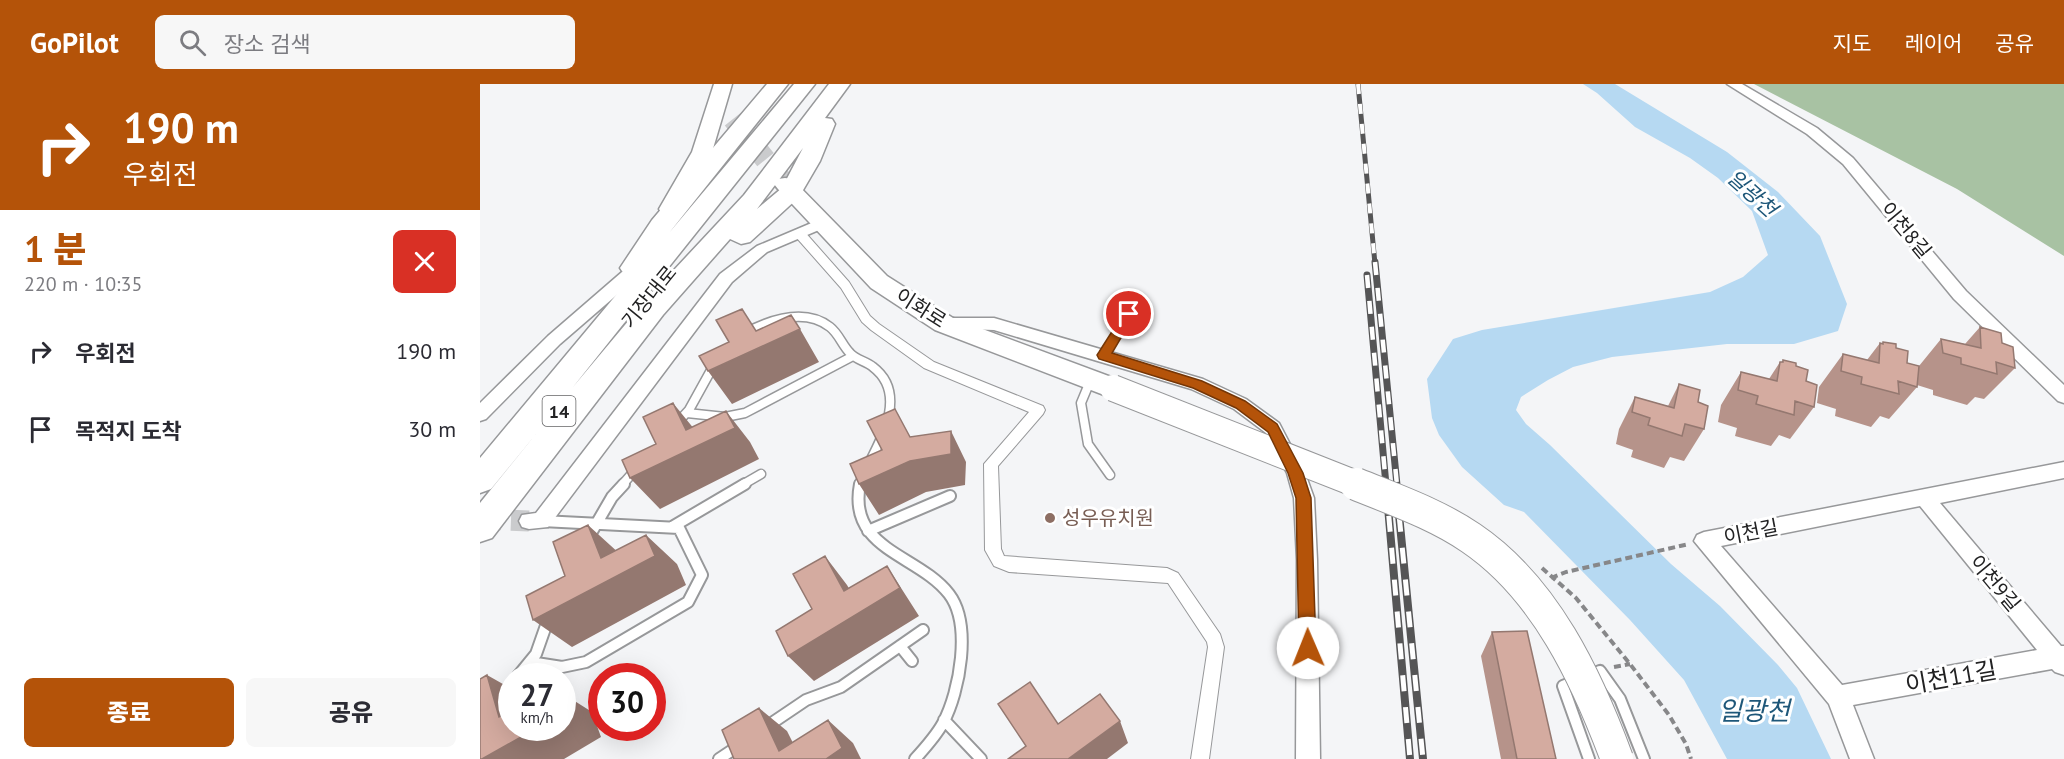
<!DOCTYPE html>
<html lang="ko">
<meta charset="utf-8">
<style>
body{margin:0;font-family:"PT Sans","Noto Sans KR",sans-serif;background:#f7f7f7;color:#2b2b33;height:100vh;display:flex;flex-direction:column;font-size:22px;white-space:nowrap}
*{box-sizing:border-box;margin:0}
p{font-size:20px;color:#7c7c81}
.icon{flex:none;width:33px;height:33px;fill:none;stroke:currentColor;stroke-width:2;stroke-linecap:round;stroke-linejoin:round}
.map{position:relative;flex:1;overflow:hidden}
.drawer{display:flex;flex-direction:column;background:#fff;width:480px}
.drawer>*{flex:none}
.top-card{background:#b45309;color:#fff;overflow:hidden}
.speed{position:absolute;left:18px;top:579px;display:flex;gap:12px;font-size:30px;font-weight:700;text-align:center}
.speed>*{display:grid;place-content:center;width:78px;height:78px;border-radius:50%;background:#fff;box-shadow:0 6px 24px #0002;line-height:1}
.speed small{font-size:15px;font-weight:400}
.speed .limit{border:9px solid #d22;background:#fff;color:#111}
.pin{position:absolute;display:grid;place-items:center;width:51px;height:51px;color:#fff;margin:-26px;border:3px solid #fff;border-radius:50%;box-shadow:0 2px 6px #0007}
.me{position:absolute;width:66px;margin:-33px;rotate:359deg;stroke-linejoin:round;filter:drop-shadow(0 0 4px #0008)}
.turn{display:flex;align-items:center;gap:21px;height:126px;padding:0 24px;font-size:27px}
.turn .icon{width:78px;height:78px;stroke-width:2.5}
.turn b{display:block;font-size:42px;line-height:51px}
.round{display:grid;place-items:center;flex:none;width:63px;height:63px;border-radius:9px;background:#f7f7f7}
.headline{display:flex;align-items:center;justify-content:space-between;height:102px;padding:0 24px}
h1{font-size:36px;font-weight:800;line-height:45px;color:#b45309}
.cta{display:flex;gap:12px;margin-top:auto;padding:12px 24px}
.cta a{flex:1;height:69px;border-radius:9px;background:#b45309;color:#fff;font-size:24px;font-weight:800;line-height:69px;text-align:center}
.cta a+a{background:#f7f7f7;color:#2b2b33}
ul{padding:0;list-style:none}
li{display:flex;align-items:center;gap:18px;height:78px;padding:0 24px}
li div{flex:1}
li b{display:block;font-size:22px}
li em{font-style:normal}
header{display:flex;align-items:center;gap:36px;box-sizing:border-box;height:84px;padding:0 30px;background:#b45309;color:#fff}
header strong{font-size:28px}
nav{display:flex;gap:33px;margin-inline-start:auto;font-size:21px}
.search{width:420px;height:54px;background:#f7f7f7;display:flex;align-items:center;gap:15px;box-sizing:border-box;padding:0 21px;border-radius:9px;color:#7c7c81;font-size:22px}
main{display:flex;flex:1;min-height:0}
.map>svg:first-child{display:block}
</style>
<header>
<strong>GoPilot</strong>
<div class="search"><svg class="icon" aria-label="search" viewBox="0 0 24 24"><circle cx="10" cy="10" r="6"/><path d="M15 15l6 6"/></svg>장소 검색</div>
<nav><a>지도</a><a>레이어</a><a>공유</a></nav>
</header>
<main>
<section class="drawer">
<div class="top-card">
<div class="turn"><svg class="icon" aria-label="right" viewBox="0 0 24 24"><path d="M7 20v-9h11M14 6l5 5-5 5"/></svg><div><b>190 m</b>우회전</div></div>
</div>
<div class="headline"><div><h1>1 분</h1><p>220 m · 10:35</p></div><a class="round" style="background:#d93025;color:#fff"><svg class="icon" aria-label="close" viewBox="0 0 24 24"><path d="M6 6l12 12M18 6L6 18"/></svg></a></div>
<ul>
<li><svg class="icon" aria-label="right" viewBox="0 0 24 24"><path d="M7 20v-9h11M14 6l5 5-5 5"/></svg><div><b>우회전</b></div><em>190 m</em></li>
<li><svg class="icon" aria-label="arrive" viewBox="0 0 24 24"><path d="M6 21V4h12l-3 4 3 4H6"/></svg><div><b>목적지 도착</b></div><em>30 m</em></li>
</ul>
<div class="cta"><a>종료</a><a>공유</a></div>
</section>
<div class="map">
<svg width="1584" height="675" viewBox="0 0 1584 675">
<rect width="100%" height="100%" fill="#f4f5f7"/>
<!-- forest -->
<path fill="#a8c2a3" d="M 1274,0 L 1584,0 L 1584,172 L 1477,105 Z"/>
<!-- water -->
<path fill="#b6d9f2" d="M 1103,0 L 1135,0 L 1247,68 L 1298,108 L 1340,152 L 1367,220 L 1358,247 L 1314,260 L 1247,260 L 1132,273 L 1093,283 L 1068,296 L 1041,313 L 1036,326 L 1046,340 L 1070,361 L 1191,480 L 1240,522 L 1298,581 L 1317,604 L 1351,675 L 1247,675 L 1204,596 L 1150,536 L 1044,428 L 1024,421 L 982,383 L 959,351 L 952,334 L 947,295 L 973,255 L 1002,246 L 1230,208 L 1263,193 L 1288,171 L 1272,127 L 1238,94 L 1210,74 L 1155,43 L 1117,9 Z"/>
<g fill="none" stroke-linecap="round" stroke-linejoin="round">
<!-- minor-tunnel -->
<path stroke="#cacbcd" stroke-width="21" stroke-dasharray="21 10" stroke-linecap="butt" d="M 0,435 L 49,437"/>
<!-- secondary-tunnel -->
<path stroke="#cacbcd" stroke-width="21" stroke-dasharray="21 10" stroke-linecap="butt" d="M 253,35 L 305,100"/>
<!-- service-far1 casing -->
<g stroke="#97989a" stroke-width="11">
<path id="service-far1" d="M 263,250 C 289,236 324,223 350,243 C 359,250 362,261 370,269 C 376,276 386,277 393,283 C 426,308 404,350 389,379
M 624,271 L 649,230
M 611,295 L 601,319 L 608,360 L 630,391
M 207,329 L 245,333 L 265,329 L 373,272
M 196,340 L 209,326 L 235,279
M 142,401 L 157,384
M 262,401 L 281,390
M 380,401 L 382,391"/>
</g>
<!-- service casing -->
<g stroke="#97989a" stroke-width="14">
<path id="service" d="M 380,400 C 367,466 438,470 469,510 C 492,540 480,607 463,639 C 456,652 445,664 435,675
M 192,443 L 265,400
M 388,447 L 470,412
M 107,456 L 132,413 L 144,400
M 420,562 L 432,577
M 50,578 L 82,583 L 106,578 L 208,518 L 222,491 L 199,444 L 62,437
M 38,592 L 56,570 L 69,533
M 464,636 L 501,675
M 286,643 L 326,616 L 361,603 L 443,546
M 239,675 L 260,661
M 1109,675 L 1083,602 L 1120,587 L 1140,615 L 1164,675"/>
</g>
<!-- pedestrian casing -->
<g stroke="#97989a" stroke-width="2">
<path id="pedestrian" d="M 319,145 L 323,146 L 369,198 L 390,232 L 399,240 L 454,278 L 563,322 L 565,326 L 563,330 L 518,382 L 521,465 L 524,472 L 687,484 L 698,489 L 740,550 L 744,563 L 729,675 L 711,675 L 728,563 L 727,558 L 688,499 L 529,488 L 514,482 L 505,466 L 504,380 L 549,328 L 444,284 L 391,246 L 382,238 L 361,204 L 315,152 L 313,149 Z"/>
</g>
<!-- minor casing -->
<g stroke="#97989a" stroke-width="3">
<path id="minor" d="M 1247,0 L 1262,0 L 1337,44 L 1373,74 L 1486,207 L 1584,301 L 1584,319 L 1578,317 L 1474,215 L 1363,80 L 1327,50 Z
M 341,135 L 348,140 L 346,143 L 287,168 L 252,198 L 68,443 L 49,445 L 42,443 L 39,437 L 42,431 L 56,429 L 240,190 L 277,162 Z
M 148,187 L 154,188 L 156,192 L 154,196 L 80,260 L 6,335 L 0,337 L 0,319 L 68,252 L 142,188 Z
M 467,234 L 514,234 L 723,295 L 766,315 L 799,339 L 825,389 L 834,414 L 837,476 L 840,675 L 816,675 L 817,476 L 814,414 L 807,389 L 786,349 L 754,325 L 711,305 L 514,246 L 461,244 L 459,240 L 461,236 Z
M 1584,378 L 1584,394 L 1460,419 L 1581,562 L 1584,562 L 1584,591 L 1575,588 L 1572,585 L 1373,621 L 1394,675 L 1370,675 L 1349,620 L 1214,457 L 1217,451 L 1224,448 ZM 1440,422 L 1557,566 L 1362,601 L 1241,462 Z"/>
</g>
<!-- secondary casing -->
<g stroke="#97989a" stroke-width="3">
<path id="secondary" d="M 234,0 L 252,0 L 232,68 L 198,130 L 190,132 L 182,130 L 179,125 L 212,68 Z
M 305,94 L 312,95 L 407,192 L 473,234 L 642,297 L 646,304 L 642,311 L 633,314 L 624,311 L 455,246 L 391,204 L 298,105 L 294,100 L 298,95 Z"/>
</g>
<!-- primary casing -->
<g stroke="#97989a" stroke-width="3">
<path id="primary" d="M 287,0 L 308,0 L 189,149 L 314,0 L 335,0 L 93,303 L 165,217 L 264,111 L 349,0 L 370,0 L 345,34 L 352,35 L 355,40 L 340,77 L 319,113 L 270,158 L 261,160 L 250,155 L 183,231 L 12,454 L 0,458 L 0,419 L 60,345 L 11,405 L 0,409 L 0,374 L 152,192 L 144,190 L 140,184 L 172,136 ZM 323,64 L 302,104 L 277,125 L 280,121 Z"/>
</g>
<!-- path -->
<path stroke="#878789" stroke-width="4" stroke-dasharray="7 4" stroke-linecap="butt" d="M 1062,484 L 1096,514 L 1150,580 L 1189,631 L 1206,660 L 1211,675
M 1071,494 L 1086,488 L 1209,460
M 1134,583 L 1150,580"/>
<!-- service-far1 -->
<use href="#service-far1" stroke="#fff" stroke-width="8"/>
<!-- service -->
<use href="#service" stroke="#fff" stroke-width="10"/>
<!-- pedestrian -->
<use href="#pedestrian" fill="#fff" fill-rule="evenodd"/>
<!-- minor -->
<use href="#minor" fill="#fff" fill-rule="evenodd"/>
<!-- secondary -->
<use href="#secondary" fill="#fff" fill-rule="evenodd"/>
<!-- primary -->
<use href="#primary" fill="#fff" fill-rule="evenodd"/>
<!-- rail-far2 casing -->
<g stroke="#555556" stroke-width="5">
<path id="rail-far2" d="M 878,0 L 895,180"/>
</g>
<!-- rail-far1 casing -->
<g stroke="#555556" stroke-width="7">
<path id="rail-far1" d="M 895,178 L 917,401
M 887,191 L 906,401"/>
</g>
<!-- rail casing -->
<g stroke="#555556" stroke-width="8">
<path id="rail" d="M 906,400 L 930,675
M 916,400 L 943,675"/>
</g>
<!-- rail-far2 -->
<use href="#rail-far2" stroke="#fff" stroke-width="4" stroke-dasharray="10" stroke-linecap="butt"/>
<!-- rail-far1 -->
<use href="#rail-far1" stroke="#fff" stroke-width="4.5" stroke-dasharray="13" stroke-linecap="butt"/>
<!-- rail -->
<use href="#rail" stroke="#fff" stroke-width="5" stroke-dasharray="16" stroke-linecap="butt"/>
<!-- secondary-bridge-far1 casing -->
<g stroke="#97989a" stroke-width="28" stroke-linecap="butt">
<path id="secondary-bridge-far1" d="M 633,304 L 879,401"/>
</g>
<!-- secondary-bridge casing -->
<g stroke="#97989a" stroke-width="34" stroke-linecap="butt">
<path id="secondary-bridge" d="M 876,400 C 915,416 956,430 991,454 C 1065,504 1107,594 1137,675"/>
</g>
<!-- secondary-bridge-far1 -->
<use href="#secondary-bridge-far1" stroke="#fff" stroke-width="26"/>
<!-- secondary-bridge -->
<use href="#secondary-bridge" stroke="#fff" stroke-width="32"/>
</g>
<!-- wall -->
<path fill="#b6938a" d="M 1500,243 L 1522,259 L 1535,284 L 1504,315 L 1495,313 L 1487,321 L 1453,311 L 1453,306 L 1437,301 L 1437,303 L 1409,335 L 1400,332 L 1391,343 L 1355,332 L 1356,325 L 1337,319 L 1339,303 L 1363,270 L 1387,276 L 1400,259 L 1402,260 L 1403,258 L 1416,264 L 1427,279 L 1439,282 L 1461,255 L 1485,260 Z
M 1303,276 L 1316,282 L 1326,297 L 1334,323 L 1310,355 L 1299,351 L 1291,362 L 1255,352 L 1257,344 L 1238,338 L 1241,321 L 1261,288 L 1289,295 L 1300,278 L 1302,278 Z
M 1199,300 L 1218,318 L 1224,345 L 1204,377 L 1190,373 L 1184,384 L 1151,373 L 1153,366 L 1136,360 L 1139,345 L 1155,313 L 1188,322 Z
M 1012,548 L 1076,675 L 1021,675 L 1001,572 Z"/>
<!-- shaded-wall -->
<path fill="#947870" d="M 320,245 L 339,278 L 252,320 L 228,287 Z
M 193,319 L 219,351 L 246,327 L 270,358 L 279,375 L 180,425 L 150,394 L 206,346 Z
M 471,347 L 486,378 L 485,401 L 446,408 L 399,431 L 379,400 Z
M 108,441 L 141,471 L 166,451 L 197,480 L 206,501 L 92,563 L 53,536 L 121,474 Z
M 345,472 L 367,501 L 382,527 L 407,482 L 439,532 L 334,597 L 308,572 L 364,507 Z
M 7,591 L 32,605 L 32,640 L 19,633 Z
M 82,609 L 112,628 L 121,653 L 84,675 L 2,675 L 39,644 L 82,644 Z
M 279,624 L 307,647 L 321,675 L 299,667 Z
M 348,636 L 373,659 L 381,675 L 346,675 Z
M 640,637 L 648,659 L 627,675 L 588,675 Z"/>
<!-- building -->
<path fill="#d4aba0" stroke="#947870" stroke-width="1.5" d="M 262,225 L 276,247 L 311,231 L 320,245 L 228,287 L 219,272 L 249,258 L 236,236 Z
M 1500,243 L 1521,249 L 1522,259 L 1533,263 L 1535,284 L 1516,278 L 1517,290 L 1481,280 L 1481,274 L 1463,269 L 1461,255 L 1501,264 Z
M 1403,258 L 1416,260 L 1416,264 L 1428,267 L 1427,279 L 1439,282 L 1437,303 L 1418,297 L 1419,310 L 1381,300 L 1382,293 L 1361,287 L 1363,270 L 1399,279 L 1400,259 L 1403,260 Z
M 1303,276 L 1316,279 L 1316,282 L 1328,286 L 1326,297 L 1337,301 L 1334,323 L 1315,317 L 1314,331 L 1276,320 L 1278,312 L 1258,306 L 1261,288 L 1297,297 L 1300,278 L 1303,278 Z
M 1199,300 L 1220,306 L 1218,318 L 1228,322 L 1224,345 L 1205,340 L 1202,352 L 1168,341 L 1170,334 L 1152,328 L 1155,313 L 1194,324 Z
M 193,319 L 206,346 L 246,327 L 255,344 L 150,394 L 142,376 L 176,360 L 163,333 Z
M 415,325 L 430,353 L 471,347 L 471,370 L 430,377 L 379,400 L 370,380 L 402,366 L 387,337 Z
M 108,441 L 121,474 L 166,451 L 175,472 L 53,536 L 46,512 L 85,492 L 73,458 Z
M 345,472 L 364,507 L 407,482 L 420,504 L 308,572 L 296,547 L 332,525 L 313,490 Z
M 1047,547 L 1076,675 L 1037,675 L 1012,548 Z
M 7,591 L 19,633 L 32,626 L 32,644 L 57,644 L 2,675 L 0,675 L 0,595 Z
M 550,598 L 578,640 L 620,610 L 640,637 L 588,675 L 528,675 L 546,662 L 518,620 Z
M 279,624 L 299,667 L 348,636 L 362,664 L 346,675 L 254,675 L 242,646 Z"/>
<!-- route -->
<path fill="#b45309" stroke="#753606" stroke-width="1.5" d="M 649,225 L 655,230 L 632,269 L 722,297 L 765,317 L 797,340 L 823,389 L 831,414 L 836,564 L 834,570 L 828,572 L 822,570 L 819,564 L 816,414 L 808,389 L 788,348 L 756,324 L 713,304 L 619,275 L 617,271 L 619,268 L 645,227 Z"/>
<!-- markers -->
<circle fill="#8d6e63" stroke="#fff" stroke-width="2" cx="570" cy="434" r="6"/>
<g text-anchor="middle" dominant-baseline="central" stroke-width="6" stroke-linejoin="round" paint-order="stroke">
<!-- shield labels -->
<rect fill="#fff" stroke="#646465" stroke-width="1.5" x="62.5" y="312" width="33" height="30" rx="4.5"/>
<g font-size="18" font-weight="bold" fill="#222223">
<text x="79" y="327">14</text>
</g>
<!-- street labels -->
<g font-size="20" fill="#222223" stroke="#fff">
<text transform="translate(1426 146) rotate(50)">이천8길</text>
<text transform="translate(169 213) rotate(-51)">기장대로</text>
<text transform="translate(441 224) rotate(32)">이화로</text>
<text transform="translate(1271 448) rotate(-11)">이천길</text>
<text transform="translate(1515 499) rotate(50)">이천9길</text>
</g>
<!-- education labels -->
<g font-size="20" fill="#785e54" stroke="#fff" text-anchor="start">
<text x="582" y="434">성우유치원</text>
</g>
<!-- water labels -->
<g font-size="21" font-style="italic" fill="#1e5779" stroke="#fff">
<text transform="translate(1272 109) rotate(42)">일광천</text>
</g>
<!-- near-street labels -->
<g font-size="24" fill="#222223" stroke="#fff">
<text transform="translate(1471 593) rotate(-10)">이천11길</text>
</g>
<!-- near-water labels -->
<g font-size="26" font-style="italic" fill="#1e5779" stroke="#fff">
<text x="1274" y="626">일광천</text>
</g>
</g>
</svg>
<div class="speed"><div>27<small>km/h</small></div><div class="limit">30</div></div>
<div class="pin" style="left:649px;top:230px;background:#d93025"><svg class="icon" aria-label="arrive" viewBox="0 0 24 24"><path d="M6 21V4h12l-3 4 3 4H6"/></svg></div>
<svg class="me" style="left:828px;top:564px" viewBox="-20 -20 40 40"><circle r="19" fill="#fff"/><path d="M0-13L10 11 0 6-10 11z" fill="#b45309"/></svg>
</div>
</main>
